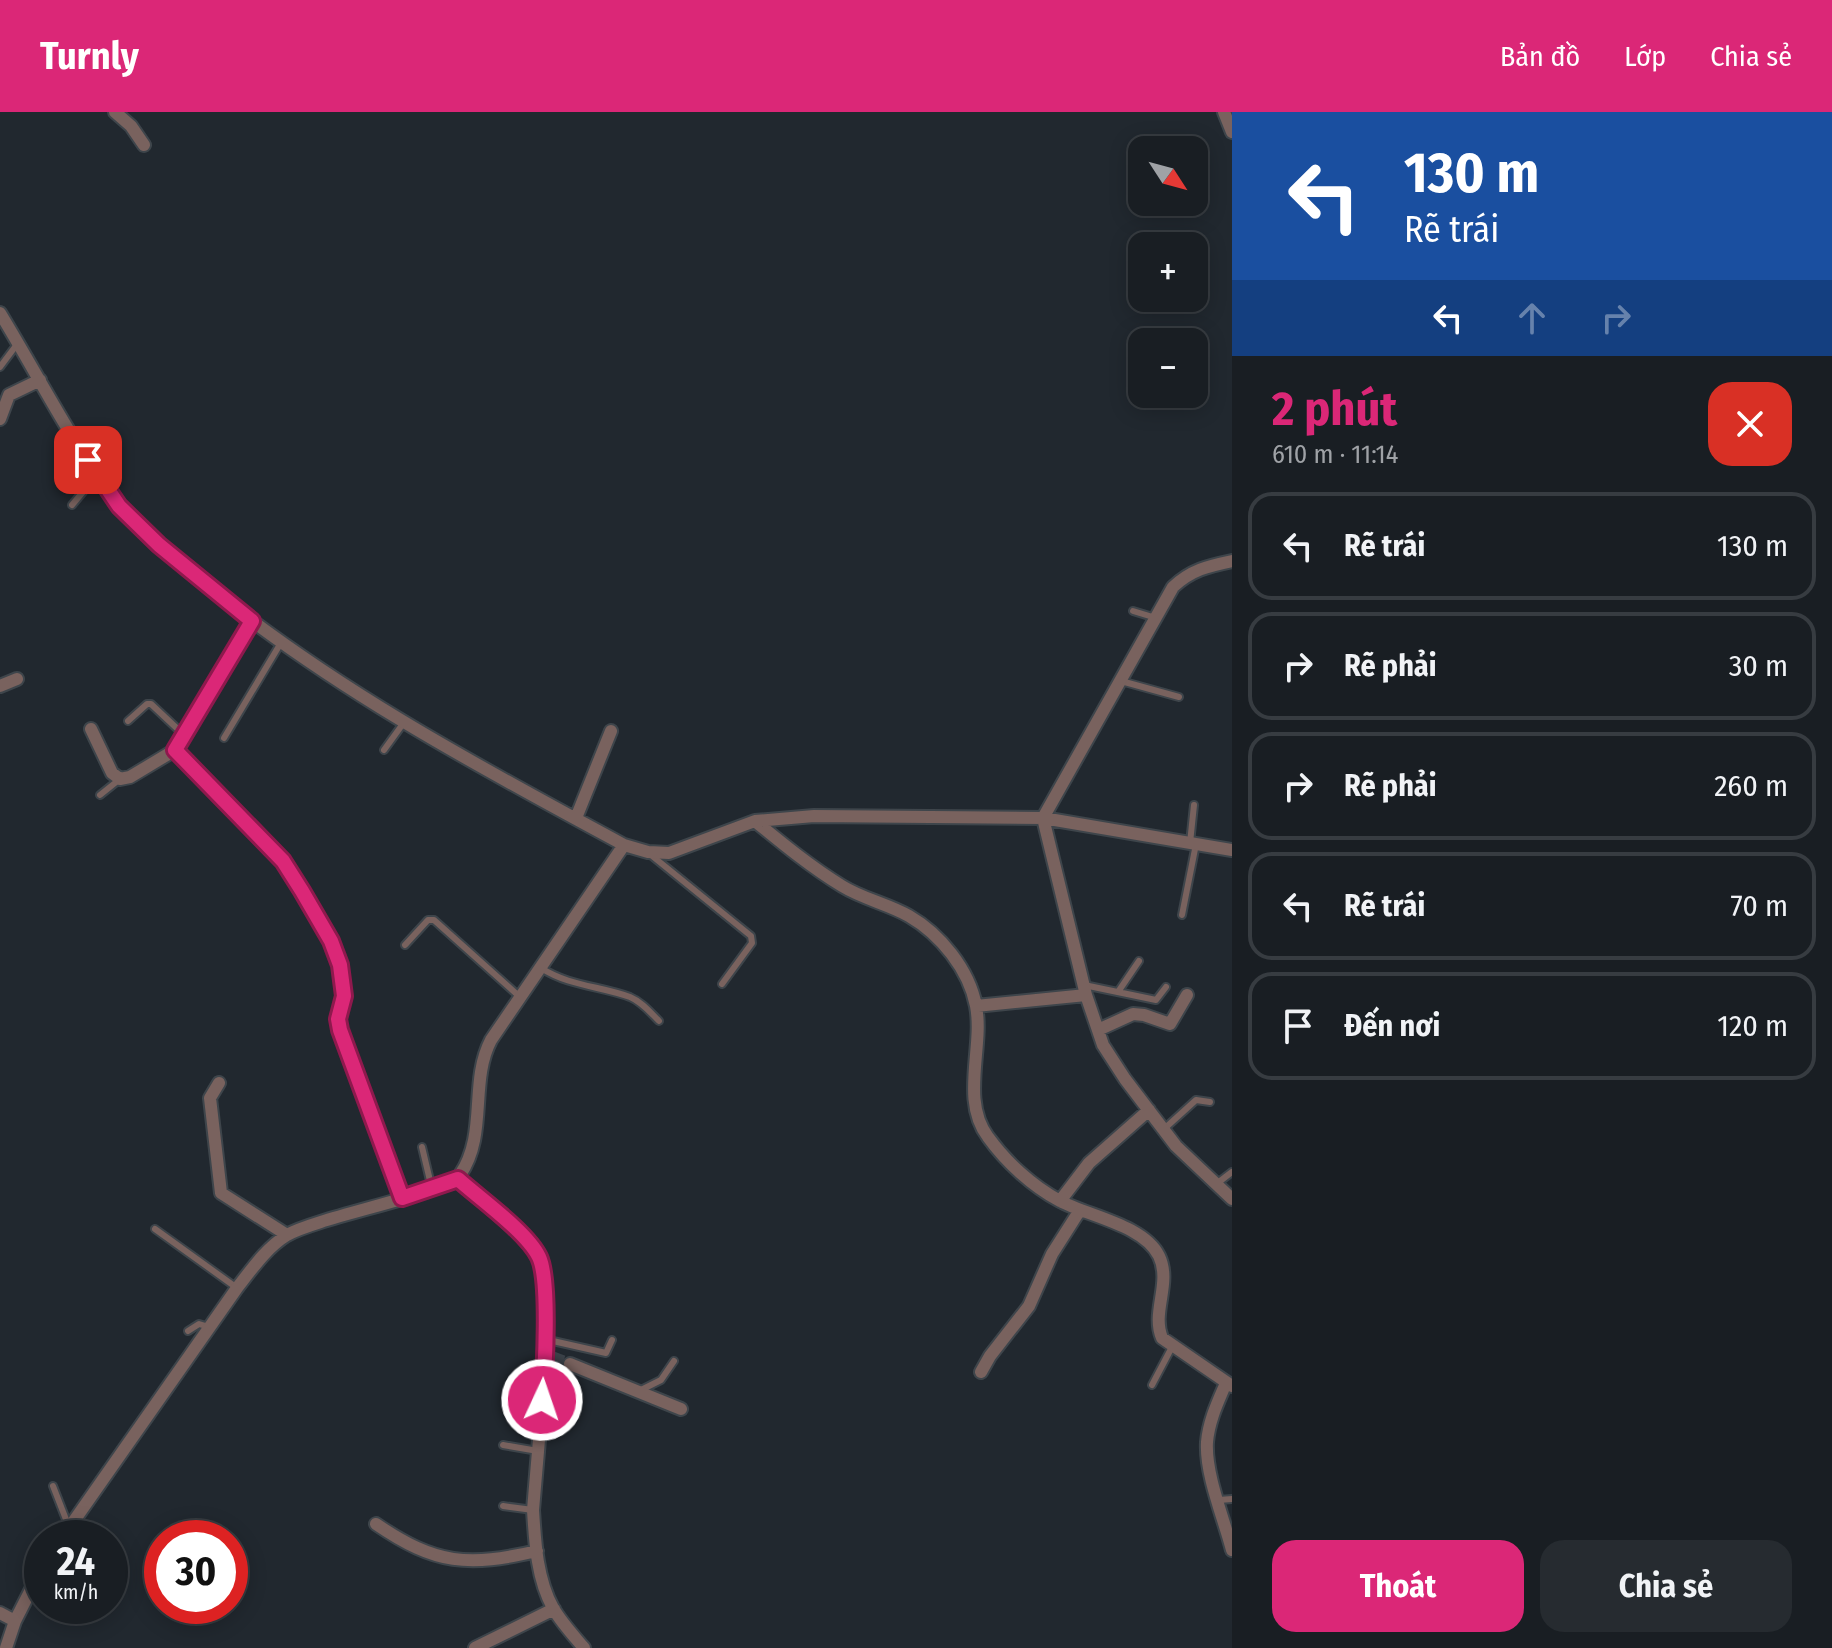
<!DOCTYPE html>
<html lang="vi">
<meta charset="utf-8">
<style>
body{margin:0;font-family:"Fira Sans Condensed",sans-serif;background:#262b30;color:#f1f3f6;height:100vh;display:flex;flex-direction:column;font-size:30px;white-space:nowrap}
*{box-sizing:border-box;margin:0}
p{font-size:26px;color:#9fa2a6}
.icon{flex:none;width:44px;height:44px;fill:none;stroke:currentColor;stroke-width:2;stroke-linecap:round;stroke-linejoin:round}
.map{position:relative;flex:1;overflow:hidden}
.details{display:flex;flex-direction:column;background:#191e23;width:600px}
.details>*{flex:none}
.guide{background:#1a4fa0;color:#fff;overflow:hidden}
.needle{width:52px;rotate:126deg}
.buttons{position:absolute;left:1128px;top:24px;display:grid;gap:16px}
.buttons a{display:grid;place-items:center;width:80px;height:80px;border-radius:16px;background:#191e23;box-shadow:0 4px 20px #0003,0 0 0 2px #373c41;font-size:40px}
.speed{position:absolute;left:24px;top:1408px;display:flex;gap:16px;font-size:40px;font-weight:700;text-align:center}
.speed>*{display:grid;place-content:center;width:104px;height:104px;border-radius:50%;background:#191e23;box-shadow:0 4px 20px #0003,0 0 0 2px #373c41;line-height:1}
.speed small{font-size:20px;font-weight:400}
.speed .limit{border:12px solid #d22;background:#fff;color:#111}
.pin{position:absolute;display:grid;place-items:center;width:68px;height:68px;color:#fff;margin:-34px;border-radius:16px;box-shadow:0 4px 12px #0006}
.me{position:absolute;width:88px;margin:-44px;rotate:3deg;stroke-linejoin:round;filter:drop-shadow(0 0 6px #0008)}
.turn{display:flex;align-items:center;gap:28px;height:168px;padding:0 40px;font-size:36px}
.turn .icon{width:104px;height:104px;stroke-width:2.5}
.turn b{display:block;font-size:56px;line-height:68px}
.lanes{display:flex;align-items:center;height:76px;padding:0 40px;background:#0003;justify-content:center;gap:40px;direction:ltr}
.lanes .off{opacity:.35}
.round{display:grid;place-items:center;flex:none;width:84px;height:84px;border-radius:24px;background:#262b30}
.headline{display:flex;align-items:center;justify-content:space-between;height:136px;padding:0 40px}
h1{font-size:48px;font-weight:700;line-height:60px;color:#db2777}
.cta{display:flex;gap:16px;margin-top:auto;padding:16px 40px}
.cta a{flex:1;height:92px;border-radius:24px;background:#db2777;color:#fff;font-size:32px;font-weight:700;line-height:92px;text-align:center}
.cta a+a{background:#262b30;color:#f1f3f6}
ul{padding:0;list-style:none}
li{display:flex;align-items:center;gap:24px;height:108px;margin:0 16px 12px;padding:0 24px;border:4px solid #373c41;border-radius:24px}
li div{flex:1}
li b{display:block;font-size:30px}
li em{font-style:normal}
header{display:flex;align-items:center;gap:48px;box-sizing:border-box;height:112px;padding:0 40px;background:#db2777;color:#fff}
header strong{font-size:38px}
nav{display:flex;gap:44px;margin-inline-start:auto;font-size:28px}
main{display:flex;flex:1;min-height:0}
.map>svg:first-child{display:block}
</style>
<header>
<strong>Turnly</strong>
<nav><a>Bản đồ</a><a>Lớp</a><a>Chia sẻ</a></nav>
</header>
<main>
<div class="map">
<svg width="1232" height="1536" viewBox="0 0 1232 1536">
<rect width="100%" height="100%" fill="#21282f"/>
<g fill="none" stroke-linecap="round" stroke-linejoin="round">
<!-- street-tunnel -->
<path stroke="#3c434a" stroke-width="12" stroke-dasharray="12 6" stroke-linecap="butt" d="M 552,1245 L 570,1252"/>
<!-- lane casing -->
<g stroke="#3e454b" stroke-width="10">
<path id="lane" d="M 0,255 L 18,231
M 72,393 L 98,362
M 1133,499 L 1156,506
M 1121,569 L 1179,585
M 128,609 L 147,592 L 151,592 L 184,623
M 224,626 L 282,529
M 384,638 L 405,609
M 100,683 L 120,667
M 1190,731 L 1194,693
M 651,743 L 751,824 L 752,831 L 722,872
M 1182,803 L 1196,732
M 405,833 L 428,808 L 434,808 L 520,885
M 541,856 C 569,874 600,874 630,885 C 642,890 650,900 659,909
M 1084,873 L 1156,888 L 1166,875
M 1118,880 L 1139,849
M 1164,1017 L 1196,988 L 1210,990
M 422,1035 L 432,1077
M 1215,1073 L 1232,1060
M 155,1117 L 237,1176
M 188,1219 L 199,1212 L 209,1215
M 544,1227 L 606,1241 L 612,1228
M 1152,1273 L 1172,1235
M 641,1278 L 661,1268 L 674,1249
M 541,1307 L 569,1306 L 575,1281
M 503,1333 L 538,1339
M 53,1374 L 69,1415
M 1219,1388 L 1232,1387
M 503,1394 L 533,1398"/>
</g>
<!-- street casing -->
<g stroke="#3e454b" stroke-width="16">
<path id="street" d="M 115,0 L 131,14 L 144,33
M 1224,0 L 1232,20
M 0,201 C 39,265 73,333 118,392 C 138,419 168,441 193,462 C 321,570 477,654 624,733 L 648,740 L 669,741 L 755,709 L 814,704 L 1043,706 L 1232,738
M 0,307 L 9,283 L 40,268
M 1232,449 C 1208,454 1191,458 1173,475 L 1043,706 L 1086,883 L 1103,933 L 1125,967 L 1176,1034 L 1232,1087
M 0,574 L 17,567
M 91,617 L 112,661 L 120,667 L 130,665 L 175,638 L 252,509
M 175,638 L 283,749 L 293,764 L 331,829 L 340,853 L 344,884 L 338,907 L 340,918 L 402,1086
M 576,706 L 611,619
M 755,709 C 783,732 811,755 842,774 C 863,787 888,792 909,804 C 940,822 969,857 976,894 C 984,935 960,988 988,1025 C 1006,1050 1032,1074 1060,1089 C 1088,1104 1144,1113 1159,1144 C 1172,1171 1151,1200 1162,1226 L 1232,1274
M 976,894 L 1086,883
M 1098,918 L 1133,902 L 1144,903 L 1170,912 L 1187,883
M 219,971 L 210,986 L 221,1081 L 287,1123
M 458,1067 L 524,1126 L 538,1144 L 544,1165 L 544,1269 L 533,1398 C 535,1431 537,1467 553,1496 C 561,1510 573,1523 584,1536
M 1060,1089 L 1089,1051 L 1149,998
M 570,1252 L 681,1297
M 981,1260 L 990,1244 L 1029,1194 L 1052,1142 L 1080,1098
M 1226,1271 C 1218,1290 1209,1308 1207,1330 C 1205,1362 1224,1407 1232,1438
M 376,1412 C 436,1453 468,1455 537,1439
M 62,1426 L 237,1176 C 252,1157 266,1136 287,1123 C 318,1105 447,1081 460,1063 C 488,1022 469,970 491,928 L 624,733
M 0,1501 L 15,1509
M 6,1536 L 15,1509 L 42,1456
M 475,1536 L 554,1497"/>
</g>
<!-- lane -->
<use href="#lane" stroke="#79625e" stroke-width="6"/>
<!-- street -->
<use href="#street" stroke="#79625e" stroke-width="12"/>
</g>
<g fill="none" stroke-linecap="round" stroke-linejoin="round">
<!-- route casing -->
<g stroke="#8e194d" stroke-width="20">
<path id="route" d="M 88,348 L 119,394 L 159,433 L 252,509 L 175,638 L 283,749 L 302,779 L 331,829 L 340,853 L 344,884 L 338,907 L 340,918 L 402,1086 L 458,1067 C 479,1086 527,1120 539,1145 C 550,1168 545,1260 542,1288"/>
</g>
<!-- route -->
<use href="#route" stroke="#db2777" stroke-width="14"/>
</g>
</svg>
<div class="buttons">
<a><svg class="needle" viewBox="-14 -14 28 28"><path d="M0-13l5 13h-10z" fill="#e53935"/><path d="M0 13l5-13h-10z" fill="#9fa2a6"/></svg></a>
<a>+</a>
<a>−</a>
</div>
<div class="speed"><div>24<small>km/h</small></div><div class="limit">30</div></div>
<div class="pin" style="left:88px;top:348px;background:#d93025"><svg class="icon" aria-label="arrive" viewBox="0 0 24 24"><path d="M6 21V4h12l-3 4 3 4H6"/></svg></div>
<svg class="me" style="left:542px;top:1288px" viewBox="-20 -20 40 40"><circle r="17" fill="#db2777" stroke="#fff" stroke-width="3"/><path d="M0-11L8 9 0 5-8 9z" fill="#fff"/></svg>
</div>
<section class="details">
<div class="guide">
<div class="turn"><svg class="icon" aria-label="left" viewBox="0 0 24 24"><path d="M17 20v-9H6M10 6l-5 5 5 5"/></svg><div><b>130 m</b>Rẽ trái</div></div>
<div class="lanes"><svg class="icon" aria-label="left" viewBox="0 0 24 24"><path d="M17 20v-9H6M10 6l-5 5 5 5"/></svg><svg class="icon off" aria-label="ahead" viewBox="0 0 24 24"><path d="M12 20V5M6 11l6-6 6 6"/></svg><svg class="icon off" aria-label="right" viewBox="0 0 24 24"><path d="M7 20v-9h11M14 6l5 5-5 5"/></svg></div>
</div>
<div class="headline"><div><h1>2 phút</h1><p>610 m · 11:14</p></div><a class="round" style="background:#d93025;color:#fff"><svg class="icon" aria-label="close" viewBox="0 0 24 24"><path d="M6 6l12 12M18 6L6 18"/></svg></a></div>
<ul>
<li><svg class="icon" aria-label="left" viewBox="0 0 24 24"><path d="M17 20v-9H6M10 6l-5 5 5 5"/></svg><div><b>Rẽ trái</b></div><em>130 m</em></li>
<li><svg class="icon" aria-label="right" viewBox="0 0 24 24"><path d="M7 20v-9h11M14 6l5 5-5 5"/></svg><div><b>Rẽ phải</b></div><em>30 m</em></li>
<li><svg class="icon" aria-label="right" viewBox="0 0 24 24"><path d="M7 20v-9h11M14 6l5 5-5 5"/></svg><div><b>Rẽ phải</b></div><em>260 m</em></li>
<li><svg class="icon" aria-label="left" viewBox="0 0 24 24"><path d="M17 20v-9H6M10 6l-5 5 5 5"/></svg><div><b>Rẽ trái</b></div><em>70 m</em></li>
<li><svg class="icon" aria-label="arrive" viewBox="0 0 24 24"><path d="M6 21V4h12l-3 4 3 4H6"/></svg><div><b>Đến nơi</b></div><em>120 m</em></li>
</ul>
<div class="cta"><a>Thoát</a><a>Chia sẻ</a></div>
</section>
</main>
